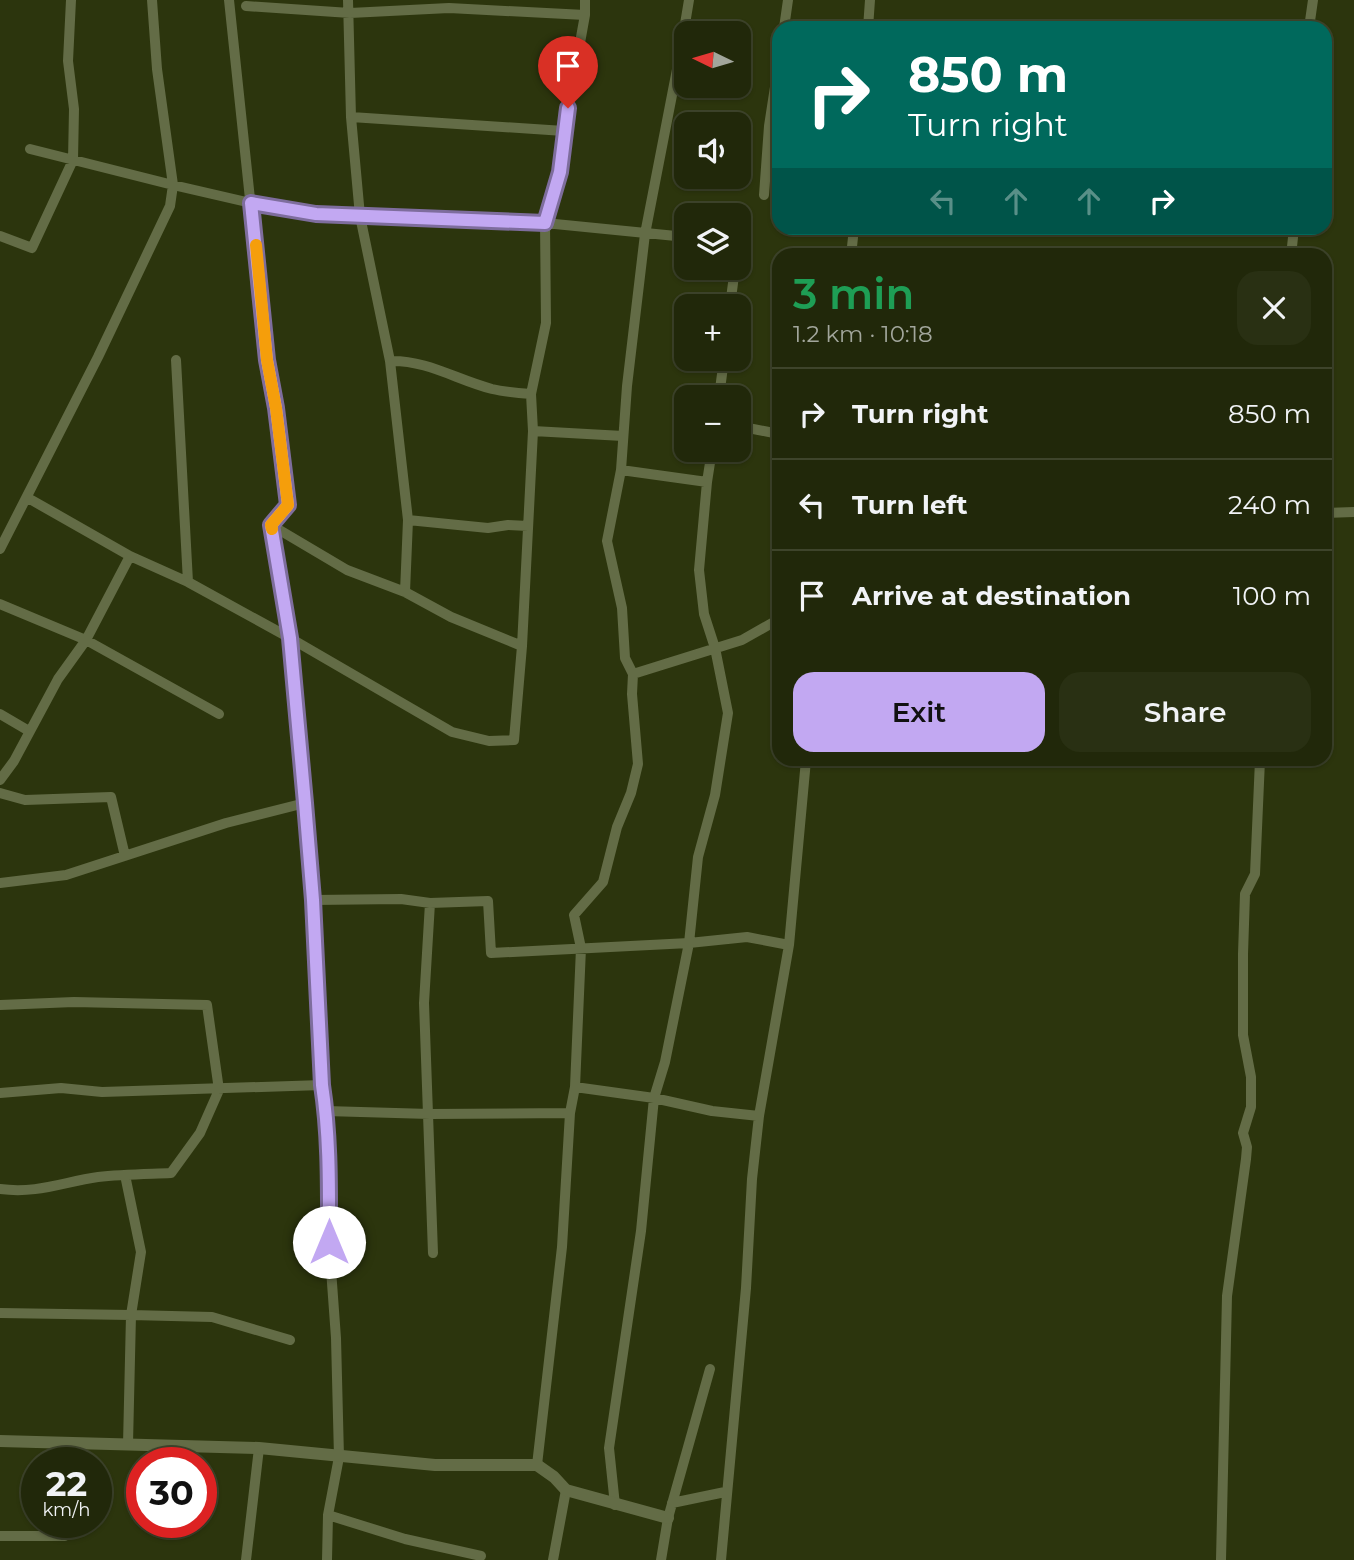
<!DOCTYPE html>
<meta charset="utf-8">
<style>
body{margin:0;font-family:Montserrat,sans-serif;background:#293013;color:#f1f3f6;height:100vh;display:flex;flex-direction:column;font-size:26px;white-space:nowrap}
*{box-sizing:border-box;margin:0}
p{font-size:23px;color:#a2a69c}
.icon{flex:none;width:38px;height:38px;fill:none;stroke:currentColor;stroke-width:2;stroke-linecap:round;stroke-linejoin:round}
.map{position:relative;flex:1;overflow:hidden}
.drawer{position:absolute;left:772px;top:248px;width:560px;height:518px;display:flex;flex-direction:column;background:#21280a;border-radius:21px;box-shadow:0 2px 5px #0004,0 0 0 2px #3e442b}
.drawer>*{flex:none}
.top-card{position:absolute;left:772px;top:21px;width:560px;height:214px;border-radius:21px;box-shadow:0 2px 5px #0004,0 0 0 2px #3e442b;background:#00695c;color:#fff;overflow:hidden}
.needle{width:46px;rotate:275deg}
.tools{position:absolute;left:674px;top:21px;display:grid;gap:14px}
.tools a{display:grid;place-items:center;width:77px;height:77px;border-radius:14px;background:#21280a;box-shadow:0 2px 5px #0004,0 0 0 2px #3e442b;font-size:35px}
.speed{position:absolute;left:21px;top:1447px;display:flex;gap:14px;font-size:35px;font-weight:700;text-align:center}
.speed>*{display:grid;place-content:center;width:91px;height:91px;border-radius:50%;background:#21280a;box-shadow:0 2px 5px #0004,0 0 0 2px #3e442b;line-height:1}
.speed small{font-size:18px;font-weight:400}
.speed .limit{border:10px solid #d22;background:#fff;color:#111}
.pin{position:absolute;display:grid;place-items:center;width:60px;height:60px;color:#fff;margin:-72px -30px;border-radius:50% 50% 50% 0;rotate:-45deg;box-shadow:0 0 7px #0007}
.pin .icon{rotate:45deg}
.me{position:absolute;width:77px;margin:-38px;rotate:0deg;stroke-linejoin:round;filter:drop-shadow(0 0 5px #0008)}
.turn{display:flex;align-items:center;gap:24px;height:147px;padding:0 21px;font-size:32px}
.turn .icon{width:91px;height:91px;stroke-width:2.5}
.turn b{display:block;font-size:49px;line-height:60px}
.lanes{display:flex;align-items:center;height:66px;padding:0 21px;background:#0003;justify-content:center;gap:35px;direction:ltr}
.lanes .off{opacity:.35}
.round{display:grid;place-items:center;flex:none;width:74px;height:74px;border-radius:21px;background:#293013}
.overview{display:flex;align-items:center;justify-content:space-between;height:119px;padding:0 21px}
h1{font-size:42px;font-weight:600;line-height:52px;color:#1e9e55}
.action{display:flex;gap:14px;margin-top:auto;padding:14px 21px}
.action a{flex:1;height:80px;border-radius:21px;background:#c2a8f2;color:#111;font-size:28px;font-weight:600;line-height:80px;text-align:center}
.action a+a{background:#293013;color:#f1f3f6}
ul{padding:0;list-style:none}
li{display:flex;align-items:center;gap:21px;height:91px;padding:0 21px;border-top:2px solid #3e442b}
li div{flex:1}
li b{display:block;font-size:26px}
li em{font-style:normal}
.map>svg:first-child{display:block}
</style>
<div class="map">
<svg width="1354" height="1560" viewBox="0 0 1354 1560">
<rect width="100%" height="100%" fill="#2c350d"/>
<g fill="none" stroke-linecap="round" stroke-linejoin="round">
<!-- minor -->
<path stroke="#636c46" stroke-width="10" d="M 229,0 L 267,360 L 276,408 L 288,505 L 271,525 L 290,638 L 305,803 L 313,900 L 322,1085 L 326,1111 L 329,1174 L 329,1242 L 336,1338 L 339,1457 L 328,1515 L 327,1560
M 348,0 L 351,117 L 360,216 L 390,361 L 408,520 L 405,592
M 246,6 L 350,13 L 449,8 L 585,15
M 784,28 L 788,0
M 868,28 L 870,0
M 1309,28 L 1313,0
M 351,117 L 564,131
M 30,149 L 173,185 L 251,203 L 316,214 L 545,223 L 686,237
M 764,195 L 769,126 L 779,61
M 0,236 L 32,248 L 73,160 L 74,109 L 68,61 L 71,0
M 851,256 L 854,228
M 1291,256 L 1294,228
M 730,306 L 735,268
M 176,360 L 188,582
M 390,361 C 427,360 457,380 492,389 C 505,392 518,393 531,394
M 719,397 L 724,359
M 738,426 L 779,434
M 533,431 L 623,436
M 621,470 L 707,482
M 28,498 L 130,556 L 188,582 L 290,638 L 452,732 L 489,741 L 514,740 L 522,646 L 533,431 L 531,394 L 546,323 L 545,223 L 560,172 L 564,131 L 585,15 L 585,0
M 1325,513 L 1354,512
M 408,520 L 488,528 L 508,525 L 528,526
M 271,525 L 347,570 L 405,592 L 451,617 L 522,646
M 0,549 L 98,357 L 170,206 L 173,185 L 157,69 L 152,0
M 0,604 L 86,640 L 219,714
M 633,674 L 742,640 L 779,619
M 0,714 L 29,731
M 0,780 L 14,761 L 58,679 L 86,640 L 130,556
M 0,793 L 25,800 L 111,797 L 125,856
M 0,883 L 66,875 L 226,823 L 305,803
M 313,900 L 401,899 L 430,903 L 488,901 L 491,953 L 689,943 L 747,937 L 789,945
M 430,903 L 424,1003 L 433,1253
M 0,1005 L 74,1002 L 207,1005 L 219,1090 L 200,1133 L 171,1173 C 147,1174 122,1174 98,1177 C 63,1182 37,1194 0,1189
M 575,1087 L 654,1098 L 712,1111 L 759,1116
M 0,1093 L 61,1088 L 102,1092 L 322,1085
M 326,1111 L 430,1114 L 570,1113
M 125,1175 L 141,1252 L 131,1315 L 212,1317 L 290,1340
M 0,1313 L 131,1315 L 128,1444
M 537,1465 L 562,1247 L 570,1113 L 575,1087 L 581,948 L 574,915 L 603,882 L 617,827 L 631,793 L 638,764 L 632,694 L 633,674 L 625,658 L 622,608 L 607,541 L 621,470 L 627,386 L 645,234 L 680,54 L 689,0
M 672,1503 L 725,1492
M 615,1505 L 609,1448 L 641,1231 L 654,1098 L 665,1062 L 689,943 L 698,857 L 715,795 L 728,713 L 715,648 L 704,614 L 699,570 L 707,482 L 712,450
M 328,1515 L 405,1539 L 481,1556
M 0,1536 L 65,1536
M 246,1560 L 259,1448
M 553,1560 L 566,1490
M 661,1560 L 668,1518 L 710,1369
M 721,1560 L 746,1288 L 752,1179 L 759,1116 L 789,945 L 806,760
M 1221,1560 L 1227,1296 L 1246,1159 L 1247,1147 L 1243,1133 L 1251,1107 L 1251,1077 L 1243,1035 L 1243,954 L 1245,894 L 1255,874 L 1260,760"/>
<!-- tertiary -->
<path stroke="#636c46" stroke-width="12" d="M 0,1441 L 259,1448 L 435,1465 L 537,1465 L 554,1477 L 566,1490 L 668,1518"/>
</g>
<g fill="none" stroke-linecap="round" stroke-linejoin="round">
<!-- route casing -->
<g stroke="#7e6d9d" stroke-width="18">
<path id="route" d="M 329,1242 C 329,1190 330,1137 322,1085 L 313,900 L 305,803 L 290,638 L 271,525 L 288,505 L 276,408 L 267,360 L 251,203 L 316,214 L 545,223 L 560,172 L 568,108"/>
</g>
<!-- route -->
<use href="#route" stroke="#c2a8f2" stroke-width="12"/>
<!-- slow -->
<path stroke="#f59e0b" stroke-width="12" d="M 256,245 L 267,360 L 276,408 L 288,505 L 271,525 L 272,529"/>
</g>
</svg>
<div class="tools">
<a><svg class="needle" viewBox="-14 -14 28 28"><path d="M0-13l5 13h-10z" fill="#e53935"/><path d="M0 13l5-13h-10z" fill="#a2a69c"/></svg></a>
<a><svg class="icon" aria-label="sound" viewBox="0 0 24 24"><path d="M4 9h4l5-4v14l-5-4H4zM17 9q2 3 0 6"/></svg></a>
<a><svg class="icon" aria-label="layers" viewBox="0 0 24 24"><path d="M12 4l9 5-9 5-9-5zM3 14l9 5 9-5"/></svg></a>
<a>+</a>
<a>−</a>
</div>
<div class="speed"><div>22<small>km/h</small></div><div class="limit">30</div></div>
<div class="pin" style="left:568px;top:108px;background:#d93025"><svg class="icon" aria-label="arrive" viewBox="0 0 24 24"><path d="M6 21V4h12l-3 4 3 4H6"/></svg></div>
<svg class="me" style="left:329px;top:1242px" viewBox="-20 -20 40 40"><circle r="19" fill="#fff"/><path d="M0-13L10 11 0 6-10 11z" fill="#c2a8f2"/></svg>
<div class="top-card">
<div class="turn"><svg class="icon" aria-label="right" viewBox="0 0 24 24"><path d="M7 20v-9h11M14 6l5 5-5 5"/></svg><div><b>850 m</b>Turn right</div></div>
<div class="lanes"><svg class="icon off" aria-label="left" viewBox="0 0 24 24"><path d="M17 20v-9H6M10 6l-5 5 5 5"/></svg><svg class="icon off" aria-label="ahead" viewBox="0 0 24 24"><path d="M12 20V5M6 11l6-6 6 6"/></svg><svg class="icon off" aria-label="ahead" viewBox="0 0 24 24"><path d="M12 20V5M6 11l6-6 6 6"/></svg><svg class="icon" aria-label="right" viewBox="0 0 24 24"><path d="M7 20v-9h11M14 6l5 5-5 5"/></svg></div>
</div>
<section class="drawer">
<div class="overview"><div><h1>3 min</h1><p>1.2 km · 10:18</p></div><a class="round"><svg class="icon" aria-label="close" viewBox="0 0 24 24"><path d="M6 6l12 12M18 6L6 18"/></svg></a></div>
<ul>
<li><svg class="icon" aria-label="right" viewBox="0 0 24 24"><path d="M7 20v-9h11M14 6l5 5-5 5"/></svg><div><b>Turn right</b></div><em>850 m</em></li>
<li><svg class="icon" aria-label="left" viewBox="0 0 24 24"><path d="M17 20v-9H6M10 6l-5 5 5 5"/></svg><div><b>Turn left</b></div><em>240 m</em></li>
<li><svg class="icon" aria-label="arrive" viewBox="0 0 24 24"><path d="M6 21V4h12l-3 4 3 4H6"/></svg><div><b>Arrive at destination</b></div><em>100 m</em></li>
</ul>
<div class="action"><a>Exit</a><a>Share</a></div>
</section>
</div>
